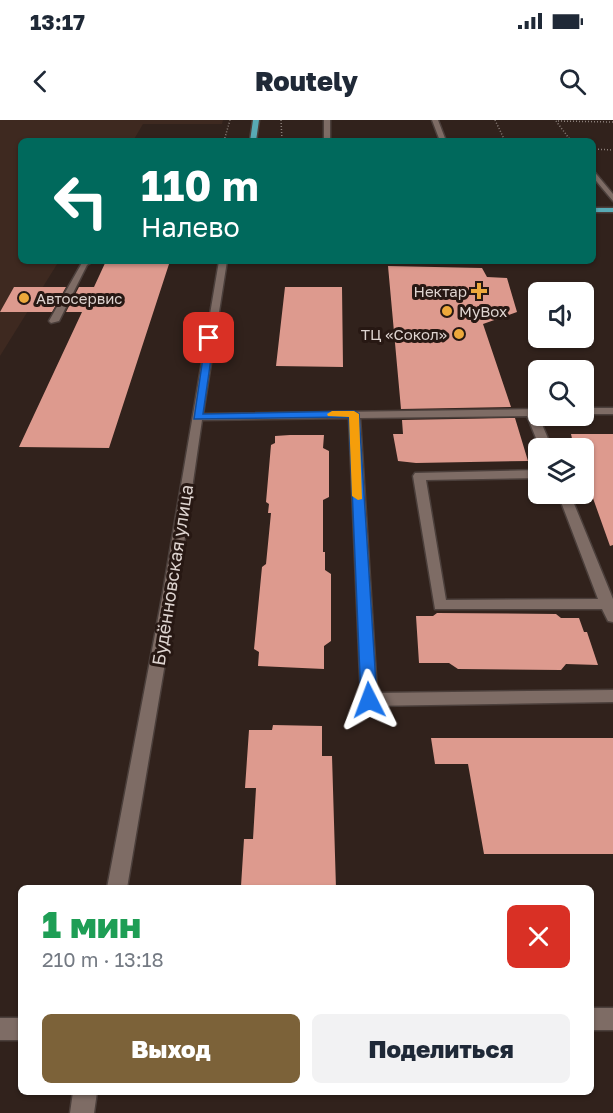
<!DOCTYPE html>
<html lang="ru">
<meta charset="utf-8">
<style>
body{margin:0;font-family:"Golos Text",sans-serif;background:#f2f2f3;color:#1f2937;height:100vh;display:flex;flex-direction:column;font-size:22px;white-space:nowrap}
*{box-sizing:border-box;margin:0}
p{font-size:20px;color:#747a83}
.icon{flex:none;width:33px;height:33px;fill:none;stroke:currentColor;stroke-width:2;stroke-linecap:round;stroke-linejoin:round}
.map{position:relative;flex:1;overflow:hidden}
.details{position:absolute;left:18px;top:765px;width:576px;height:210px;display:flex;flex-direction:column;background:#fff;border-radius:9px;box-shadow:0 2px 4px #0004}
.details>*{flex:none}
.banner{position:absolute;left:18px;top:18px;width:578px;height:126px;border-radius:9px;box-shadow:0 2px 4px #0004;background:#00695c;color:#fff;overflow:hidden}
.fabs{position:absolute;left:528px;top:162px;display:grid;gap:12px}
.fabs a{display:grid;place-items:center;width:66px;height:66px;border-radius:9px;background:#fff;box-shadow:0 2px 4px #0004;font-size:30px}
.pin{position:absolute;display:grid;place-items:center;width:51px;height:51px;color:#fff;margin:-26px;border-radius:12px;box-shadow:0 3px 9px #0006}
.me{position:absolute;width:66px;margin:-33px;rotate:357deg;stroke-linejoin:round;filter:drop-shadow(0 0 4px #0008)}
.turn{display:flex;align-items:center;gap:21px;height:126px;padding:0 24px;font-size:27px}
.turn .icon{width:78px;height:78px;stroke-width:2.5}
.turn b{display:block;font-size:42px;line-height:51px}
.round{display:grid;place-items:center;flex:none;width:63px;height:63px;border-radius:9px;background:#f2f2f3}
.headline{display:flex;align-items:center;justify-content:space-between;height:102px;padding:0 24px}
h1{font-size:36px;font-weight:800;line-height:45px;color:#1e9e55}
.primary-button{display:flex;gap:12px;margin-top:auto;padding:12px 24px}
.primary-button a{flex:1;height:69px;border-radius:9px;background:#7c6239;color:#fff;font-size:24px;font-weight:800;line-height:69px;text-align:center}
.primary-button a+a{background:#f2f2f3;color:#1f2937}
.status{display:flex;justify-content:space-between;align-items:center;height:42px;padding:0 30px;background:#fff;direction:ltr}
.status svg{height:16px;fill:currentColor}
header{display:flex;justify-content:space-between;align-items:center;height:78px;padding:0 24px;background:#fff;font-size:27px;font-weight:800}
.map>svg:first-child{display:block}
</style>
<div class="status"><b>13:17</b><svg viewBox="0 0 49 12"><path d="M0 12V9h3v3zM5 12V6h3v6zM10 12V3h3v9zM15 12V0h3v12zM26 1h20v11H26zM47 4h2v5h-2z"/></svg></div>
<header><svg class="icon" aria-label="back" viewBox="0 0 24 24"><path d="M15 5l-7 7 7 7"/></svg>Routely<svg class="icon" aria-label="search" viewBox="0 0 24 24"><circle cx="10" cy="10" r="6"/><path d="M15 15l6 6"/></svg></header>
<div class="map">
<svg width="613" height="993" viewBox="0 0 613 993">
<rect width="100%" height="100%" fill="#31221c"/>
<!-- built -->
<path fill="#3e2920" d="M 0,0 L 223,0 L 222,4 L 143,4 L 133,21 L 21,21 L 21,141 L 59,141 L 0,236 Z"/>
<!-- building -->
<path fill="#dd9a8e" d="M 106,141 L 170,141 L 109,328 L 19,327 L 82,192 L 66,192 L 79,167 L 94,167 Z
M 388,146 L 482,148 L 487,157 L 507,158 L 517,192 L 483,204 L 511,287 L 401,289 Z
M 14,167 L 66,167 L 52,192 L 0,192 Z
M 285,167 L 342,167 L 343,247 L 276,246 Z
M 515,298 L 528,341 L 416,343 L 398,341 L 393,314 L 403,314 L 402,300 Z
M 571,314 L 613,314 L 613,425 L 610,426 L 584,353 L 584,328 L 574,328 Z
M 290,315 L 324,315 L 323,328 L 329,331 L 329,377 L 323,380 L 323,432 L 325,432 L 325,450 L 331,454 L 331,521 L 324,526 L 324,549 L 258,546 L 259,532 L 254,529 L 262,447 L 266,444 L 271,393 L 268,393 L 269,384 L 266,382 L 271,325 L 275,323 L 275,316 Z
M 437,493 L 556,494 L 561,498 L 579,498 L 584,512 L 587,512 L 598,545 L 566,544 L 561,550 L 458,549 L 449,543 L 419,543 L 416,496 L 433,496 Z
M 273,605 L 322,606 L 322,636 L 332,636 L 336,768 L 241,766 L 244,719 L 253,719 L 256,668 L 245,668 L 249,610 L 272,610 Z
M 431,618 L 613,618 L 613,734 L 484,734 L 468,644 L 435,644 Z"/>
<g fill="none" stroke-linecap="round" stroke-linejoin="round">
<!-- minor casing -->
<g stroke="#4b3f3b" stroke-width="3">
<path id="minor" d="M 324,0 L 330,0 L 330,21 L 324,21 Z
M 432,0 L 438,0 L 446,21 L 440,21 Z
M 592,49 L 613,74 L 613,81 L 592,56 Z
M 83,141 L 93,141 L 87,145 L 59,201 L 51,203 L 49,201 Z
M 219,141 L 227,141 L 203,294 L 538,289 L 538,295 L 552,328 L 540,328 L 527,296 L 360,298 L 377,573 L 613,570 L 613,582 L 369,586 L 363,585 L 361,580 L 349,298 L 202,300 L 177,472 L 127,768 L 107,768 L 163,472 Z
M 584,288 L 613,288 L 613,294 L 584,294 Z
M 538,350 L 538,358 L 426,360 L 446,480 L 598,479 L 558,374 L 570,374 L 613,479 L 613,502 L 608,501 L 602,489 L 435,489 L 413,356 L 415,353 Z
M 591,888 L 613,888 L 613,910 L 591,910 Z
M 0,898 L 21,898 L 21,920 L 0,920 Z
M 73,972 L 97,972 L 94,993 L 70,993 Z"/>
</g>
<!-- major casing -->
<g stroke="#4b3f3b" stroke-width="3">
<path id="major" d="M 253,0 L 259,0 L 256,21 L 250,21 Z
M 592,88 L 613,88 L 613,92 L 592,92 Z"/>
</g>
<!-- path -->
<path stroke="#8c807b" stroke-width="1.5" stroke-dasharray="1 2" stroke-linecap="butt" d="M 281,0 L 282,21
M 495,0 L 505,21
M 224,21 L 230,0
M 571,21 L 556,1 L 613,2
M 592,29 L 613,30"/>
<!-- minor -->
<use href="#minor" fill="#7e6c65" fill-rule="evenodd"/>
<!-- major -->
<use href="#major" fill="#58aab5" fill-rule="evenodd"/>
</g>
<!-- route -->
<path fill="#1a73e8" stroke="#114b97" stroke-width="1.5" d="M 206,217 L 214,218 L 203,294 L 354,291 L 359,294 L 377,580 L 374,584 L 364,584 L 361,580 L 349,297 L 194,299 Z"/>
<!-- slow -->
<path fill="#f59e0b" d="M 332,291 L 354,291 L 359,294 L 362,379 L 358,380 L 352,376 L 349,297 L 328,296 L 327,294 Z"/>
<!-- markers -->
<g fill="#eda83b" stroke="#271813" stroke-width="2">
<path d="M476 162h6v6h6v6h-6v6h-6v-6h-6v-6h6z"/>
<circle cx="24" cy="178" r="6"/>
<circle cx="447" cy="191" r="6"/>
<circle cx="459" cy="214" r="6"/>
</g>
<g text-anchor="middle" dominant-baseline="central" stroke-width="6" stroke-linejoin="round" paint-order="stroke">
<!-- far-poi labels -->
<g font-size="15" fill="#ded4d0" stroke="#271813" text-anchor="end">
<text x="467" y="171">Нектар</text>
<text x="36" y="178" text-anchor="start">Автосервис</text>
<text x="459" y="191" text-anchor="start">MyBox</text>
<text x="447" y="214">ТЦ «Сокол»</text>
</g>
<!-- street labels -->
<g font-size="18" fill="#ded4d0" stroke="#271813">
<text transform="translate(172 455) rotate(-81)">Будённовская улица</text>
</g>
</g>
</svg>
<div class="fabs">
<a><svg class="icon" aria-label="sound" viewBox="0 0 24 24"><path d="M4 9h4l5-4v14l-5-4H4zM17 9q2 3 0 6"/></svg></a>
<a><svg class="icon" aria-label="search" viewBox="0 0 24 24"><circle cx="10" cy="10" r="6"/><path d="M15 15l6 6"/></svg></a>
<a><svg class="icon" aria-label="layers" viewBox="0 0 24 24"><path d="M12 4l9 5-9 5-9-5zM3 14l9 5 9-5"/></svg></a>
</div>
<div class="pin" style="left:209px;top:218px;background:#d93025"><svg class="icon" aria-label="arrive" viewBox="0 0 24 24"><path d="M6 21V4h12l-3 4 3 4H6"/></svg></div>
<svg class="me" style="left:369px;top:580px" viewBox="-20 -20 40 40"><path d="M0-17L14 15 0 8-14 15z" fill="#1a73e8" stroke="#fff" stroke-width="4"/></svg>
<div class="banner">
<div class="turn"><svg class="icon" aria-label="left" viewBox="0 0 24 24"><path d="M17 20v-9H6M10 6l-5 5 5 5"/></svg><div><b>110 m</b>Налево</div></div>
</div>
<section class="details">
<div class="headline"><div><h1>1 мин</h1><p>210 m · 13:18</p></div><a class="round" style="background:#d93025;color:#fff"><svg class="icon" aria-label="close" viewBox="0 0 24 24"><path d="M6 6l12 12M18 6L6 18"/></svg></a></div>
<div class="primary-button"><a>Выход</a><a>Поделиться</a></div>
</section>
</div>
